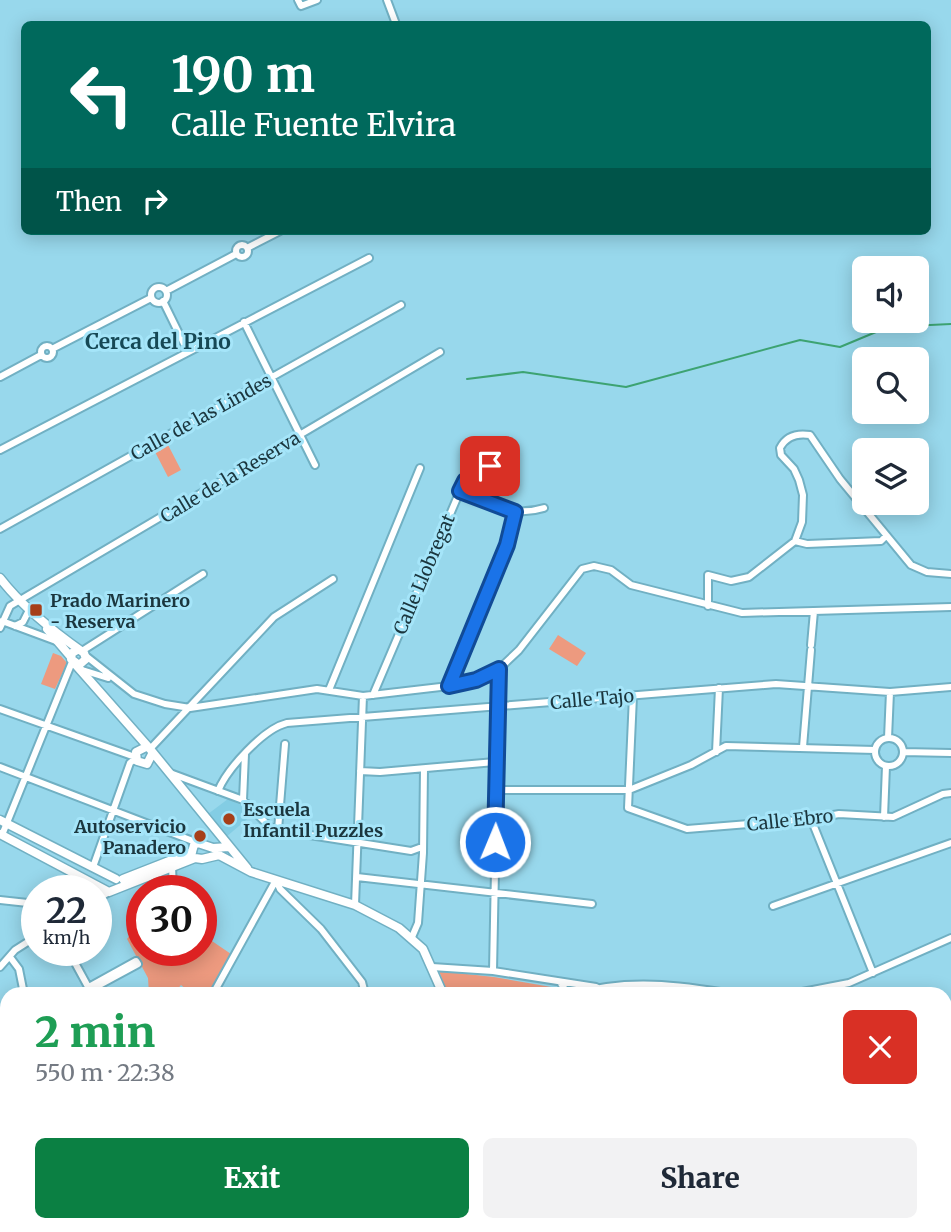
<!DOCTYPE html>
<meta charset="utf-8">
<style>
body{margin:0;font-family:Merriweather,serif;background:#f2f2f3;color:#1f2937;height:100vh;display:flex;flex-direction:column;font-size:26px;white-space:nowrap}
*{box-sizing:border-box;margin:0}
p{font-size:23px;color:#747a83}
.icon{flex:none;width:38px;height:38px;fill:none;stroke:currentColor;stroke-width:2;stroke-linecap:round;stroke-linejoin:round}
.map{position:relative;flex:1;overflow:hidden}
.details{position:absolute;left:0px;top:987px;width:952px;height:245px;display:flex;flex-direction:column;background:#fff;border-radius:21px 21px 0 0;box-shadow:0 4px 18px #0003}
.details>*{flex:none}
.top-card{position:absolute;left:21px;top:21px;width:910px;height:214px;border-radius:10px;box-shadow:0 4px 18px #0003;background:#00695c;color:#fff;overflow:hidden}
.fabs{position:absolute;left:852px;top:256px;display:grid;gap:14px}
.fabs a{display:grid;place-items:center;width:77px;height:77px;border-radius:10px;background:#fff;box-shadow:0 4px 18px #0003;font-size:35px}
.speed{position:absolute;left:21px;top:875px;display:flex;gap:14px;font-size:35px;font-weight:700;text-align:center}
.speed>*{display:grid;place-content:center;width:91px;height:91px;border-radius:50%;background:#fff;box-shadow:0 4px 18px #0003;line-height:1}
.speed small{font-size:18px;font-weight:400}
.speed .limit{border:10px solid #d22;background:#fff;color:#111}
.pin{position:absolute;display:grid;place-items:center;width:60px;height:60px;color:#fff;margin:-30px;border-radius:14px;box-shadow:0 4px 10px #0006}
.me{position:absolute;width:77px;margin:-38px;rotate:1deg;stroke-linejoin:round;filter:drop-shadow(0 0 5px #0008)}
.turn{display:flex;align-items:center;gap:24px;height:147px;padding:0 35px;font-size:32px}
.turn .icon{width:91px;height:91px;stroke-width:2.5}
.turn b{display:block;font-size:49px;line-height:60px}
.then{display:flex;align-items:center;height:66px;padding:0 35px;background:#0003;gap:14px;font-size:26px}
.round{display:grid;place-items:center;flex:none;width:74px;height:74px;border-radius:10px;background:#f2f2f3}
.summary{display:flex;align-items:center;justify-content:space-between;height:119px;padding:0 35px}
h1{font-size:42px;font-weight:800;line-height:52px;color:#1e9e55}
.button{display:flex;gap:14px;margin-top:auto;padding:14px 35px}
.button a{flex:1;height:80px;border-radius:10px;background:#0b8043;color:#fff;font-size:28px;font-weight:800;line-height:80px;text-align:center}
.button a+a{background:#f2f2f3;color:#1f2937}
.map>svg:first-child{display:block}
</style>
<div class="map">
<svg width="951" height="1232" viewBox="0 0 951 1232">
<rect width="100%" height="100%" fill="#98d8ec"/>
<!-- built -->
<path fill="#83cde4" d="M 228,799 L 243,806 L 252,815 L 226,837 L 208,814 Z"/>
<!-- green -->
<path fill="#ed9a7f" d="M 166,441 L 181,470 L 168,477 L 153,448 Z
M 558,635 L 586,653 L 577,666 L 549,649 Z
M 53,653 L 61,656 L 67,663 L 55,689 L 41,684 Z
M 201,891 C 217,900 219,924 209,939 L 231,954 L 209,994 L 192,994 L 181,985 L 173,994 L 149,994 L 148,978 L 127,939 L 142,917 L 142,950 L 201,950 Z
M 439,971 L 494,977 L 557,988 L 550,994 L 448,994 Z"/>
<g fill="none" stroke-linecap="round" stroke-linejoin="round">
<!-- stream -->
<path stroke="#3da372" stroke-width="2" d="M 467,379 L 523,372 L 626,387 L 800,340 L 840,347 L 888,327 L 951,324"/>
<!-- street casing -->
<g stroke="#71b0c3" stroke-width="10">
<path id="street" d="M 298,0 L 301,6 L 317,0
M 387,0 L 396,24
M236 251a6 6 0 1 1 12 0a6 6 0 1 1-12 0Z
M 247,248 L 280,231
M151 295a8 8 0 1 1 16 0a8 8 0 1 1-16 0Z
M 166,291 L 236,254
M 163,301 L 188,352
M 244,322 L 315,465
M41 352a6 6 0 1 1 12 0a6 6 0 1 1-12 0Z
M 52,349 L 151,298
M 0,377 L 41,355
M 0,450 L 369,258
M 460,491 C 490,503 512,518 544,508
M 0,529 L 401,305
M 795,541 L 807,544 L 881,541 L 886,536
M 708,606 L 708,575 L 731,581 L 749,577 L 795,541 L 802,522 L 803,495 L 799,480 L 794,469 L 781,455 L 780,448 C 786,436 797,433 810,435 L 840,479 L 911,565 L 927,572 L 951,574
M 2,621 L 56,641
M 15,626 L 23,622 L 29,610
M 0,628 L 10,606 L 440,352
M 811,645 L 814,611
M 82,651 L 203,574
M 86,656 L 134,694 L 165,704 L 190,708 L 317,689 L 363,696 L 449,686 L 476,680 L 499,669 L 519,650 L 582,569 L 594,566 L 611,570 L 631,585 L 742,613 L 951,607
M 79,669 L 108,678
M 449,686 L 507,545 L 515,512
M 329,690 L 420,468
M 373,695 L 460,491 L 465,481 L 490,466
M 633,696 L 628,808 L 687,829 L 811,819 L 839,814 L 893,817 L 943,794 L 951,793
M 0,709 L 135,757
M 888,738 L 890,692
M875 752a14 14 0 1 1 28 0a14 14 0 1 1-28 0Z
M 803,747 L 811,650
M 150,749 L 274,617 L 333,579
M 716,752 L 719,688
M 903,752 L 951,753
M 0,767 L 198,843
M 360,771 L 380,772 L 495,762
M 170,773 L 243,800 L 270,827 L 278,830 L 411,851 L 422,847
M 496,790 L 629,790 L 691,765 L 726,746 L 875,750
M 218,791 C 227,769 263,729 287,723 L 776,684 L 890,692 L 951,687
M 243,800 L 245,754
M 884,817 L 886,766
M 811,819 L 873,973
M 278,830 L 285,744
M 2,835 L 72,662
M 172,866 L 173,891
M 93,867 L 130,763 L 136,758
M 357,877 L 592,904
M 276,880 L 280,889 L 321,929 L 362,982 L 364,990 L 361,994
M 0,900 L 37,904
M 96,900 L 109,892
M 355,905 L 363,696
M 773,906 L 951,843
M 412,937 L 418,923 L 423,853 L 424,769
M 68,950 L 92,994
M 10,957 L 19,969 L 24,994
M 0,967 L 15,950 L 37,936
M 432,967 L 493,971 L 596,987
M 493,971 L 499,669
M 560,982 L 564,988 L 561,994
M 89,987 L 136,961 L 138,964 L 90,990
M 213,994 L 276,880
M 573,994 C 627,978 680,985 734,994
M 792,994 L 849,983 L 951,938
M 0,1022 L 0,1021
M 945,1028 L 951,1027
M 0,1030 L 7,1028
M 0,1054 L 7,1055
M 0,1108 L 7,1107
M 0,1158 L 7,1157
M 0,1216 L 10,1232
M 945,1218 L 951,1216
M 160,1225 L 160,1232
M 240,1225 L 240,1232
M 326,1225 L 327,1232
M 746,1225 L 754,1232
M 813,1225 L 818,1232
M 882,1225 L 888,1232
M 57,1232 L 64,1225
M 102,1232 L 102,1225
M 389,1232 L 405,1225
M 911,1232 L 925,1225"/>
</g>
<!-- secondary casing -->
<g stroke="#71b0c3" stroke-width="11">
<path id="secondary" d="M 0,578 C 23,608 54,632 84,653 L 86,659 L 79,665 L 71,659 L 72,653 L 77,650
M 47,629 L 70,656
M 76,665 L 150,749 L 247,868
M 146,747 L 136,752 L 137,761 L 147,764 L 152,754
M 0,820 L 116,879
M 0,834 L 109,892 L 195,858 L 202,859 L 219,855
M 192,852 L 194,845 L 198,843 L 213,848 L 229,847
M 219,855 L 251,872 L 355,905 L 399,928 L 423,949 L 443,994
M 123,879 L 192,852
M 645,1225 L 654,1232
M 892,1232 L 903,1232"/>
</g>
<!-- street -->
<use href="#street" stroke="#fff" stroke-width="6"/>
<!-- secondary -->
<use href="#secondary" stroke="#fff" stroke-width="8"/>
</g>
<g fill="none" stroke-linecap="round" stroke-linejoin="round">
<!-- route casing -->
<g stroke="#114b97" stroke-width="18">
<path id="route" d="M 490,466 L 465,481 L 460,491 L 515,512 L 507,545 L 449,686 L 476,680 L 499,669 L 495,842"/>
</g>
<!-- route -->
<use href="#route" stroke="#1a73e8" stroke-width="12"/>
</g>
<!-- markers -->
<g fill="#a63f19" stroke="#a5e5f9" stroke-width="2.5">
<rect x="29" y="603" width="14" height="14" rx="3.5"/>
<circle cx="229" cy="819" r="7"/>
<circle cx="200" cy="836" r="7"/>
</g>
<g text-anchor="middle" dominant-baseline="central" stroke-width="6" stroke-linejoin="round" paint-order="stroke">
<!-- street labels -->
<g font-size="18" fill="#1b363e" stroke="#a5e5f9">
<text transform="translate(201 417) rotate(-29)">Calle de las Lindes</text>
<text transform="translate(230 477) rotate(-31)">Calle de la Reserva</text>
<text transform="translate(424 574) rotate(-67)">Calle Llobregat</text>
<text transform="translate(592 699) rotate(-5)">Calle Tajo</text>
<text transform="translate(790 820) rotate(-6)">Calle Ebro</text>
</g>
<!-- poi labels -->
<g font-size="18" font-weight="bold" fill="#1b363e" stroke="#a5e5f9" text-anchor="start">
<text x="50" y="600">Prado Marinero<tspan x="50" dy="21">- Reserva</tspan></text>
<text x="243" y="809">Escuela<tspan x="243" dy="21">Infantil Puzzles</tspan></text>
<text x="186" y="826" text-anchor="end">Autoservicio<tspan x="186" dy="21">Panadero</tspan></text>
</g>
<!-- quarter labels -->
<g font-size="21" font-weight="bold" fill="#164855" stroke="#a5e5f9">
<text x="158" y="341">Cerca del Pino</text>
</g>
</g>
</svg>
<div class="fabs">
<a><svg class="icon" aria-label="sound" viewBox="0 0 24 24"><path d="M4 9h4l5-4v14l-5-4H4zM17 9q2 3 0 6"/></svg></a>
<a><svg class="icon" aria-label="search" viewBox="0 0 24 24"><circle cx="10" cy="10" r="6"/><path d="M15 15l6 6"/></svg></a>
<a><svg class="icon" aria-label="layers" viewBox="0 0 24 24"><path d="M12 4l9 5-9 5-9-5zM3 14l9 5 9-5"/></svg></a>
</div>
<div class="speed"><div>22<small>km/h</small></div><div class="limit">30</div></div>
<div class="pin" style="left:490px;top:466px;background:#d93025"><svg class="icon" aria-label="arrive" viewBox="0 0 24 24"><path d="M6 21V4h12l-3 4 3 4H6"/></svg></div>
<svg class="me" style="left:495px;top:842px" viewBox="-20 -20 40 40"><circle r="17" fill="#1a73e8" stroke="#fff" stroke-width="3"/><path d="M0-11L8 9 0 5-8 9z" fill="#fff"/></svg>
<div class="top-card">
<div class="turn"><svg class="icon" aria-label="left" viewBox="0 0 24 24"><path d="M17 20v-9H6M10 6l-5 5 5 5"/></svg><div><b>190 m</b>Calle Fuente Elvira</div></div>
<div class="then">Then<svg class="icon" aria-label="right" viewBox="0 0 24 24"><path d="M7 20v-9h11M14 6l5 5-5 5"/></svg></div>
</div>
<section class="details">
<div class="summary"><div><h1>2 min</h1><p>550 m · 22:38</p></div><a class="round" style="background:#d93025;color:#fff"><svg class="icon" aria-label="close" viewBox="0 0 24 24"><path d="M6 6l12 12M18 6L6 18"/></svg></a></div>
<div class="button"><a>Exit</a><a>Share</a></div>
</section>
</div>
